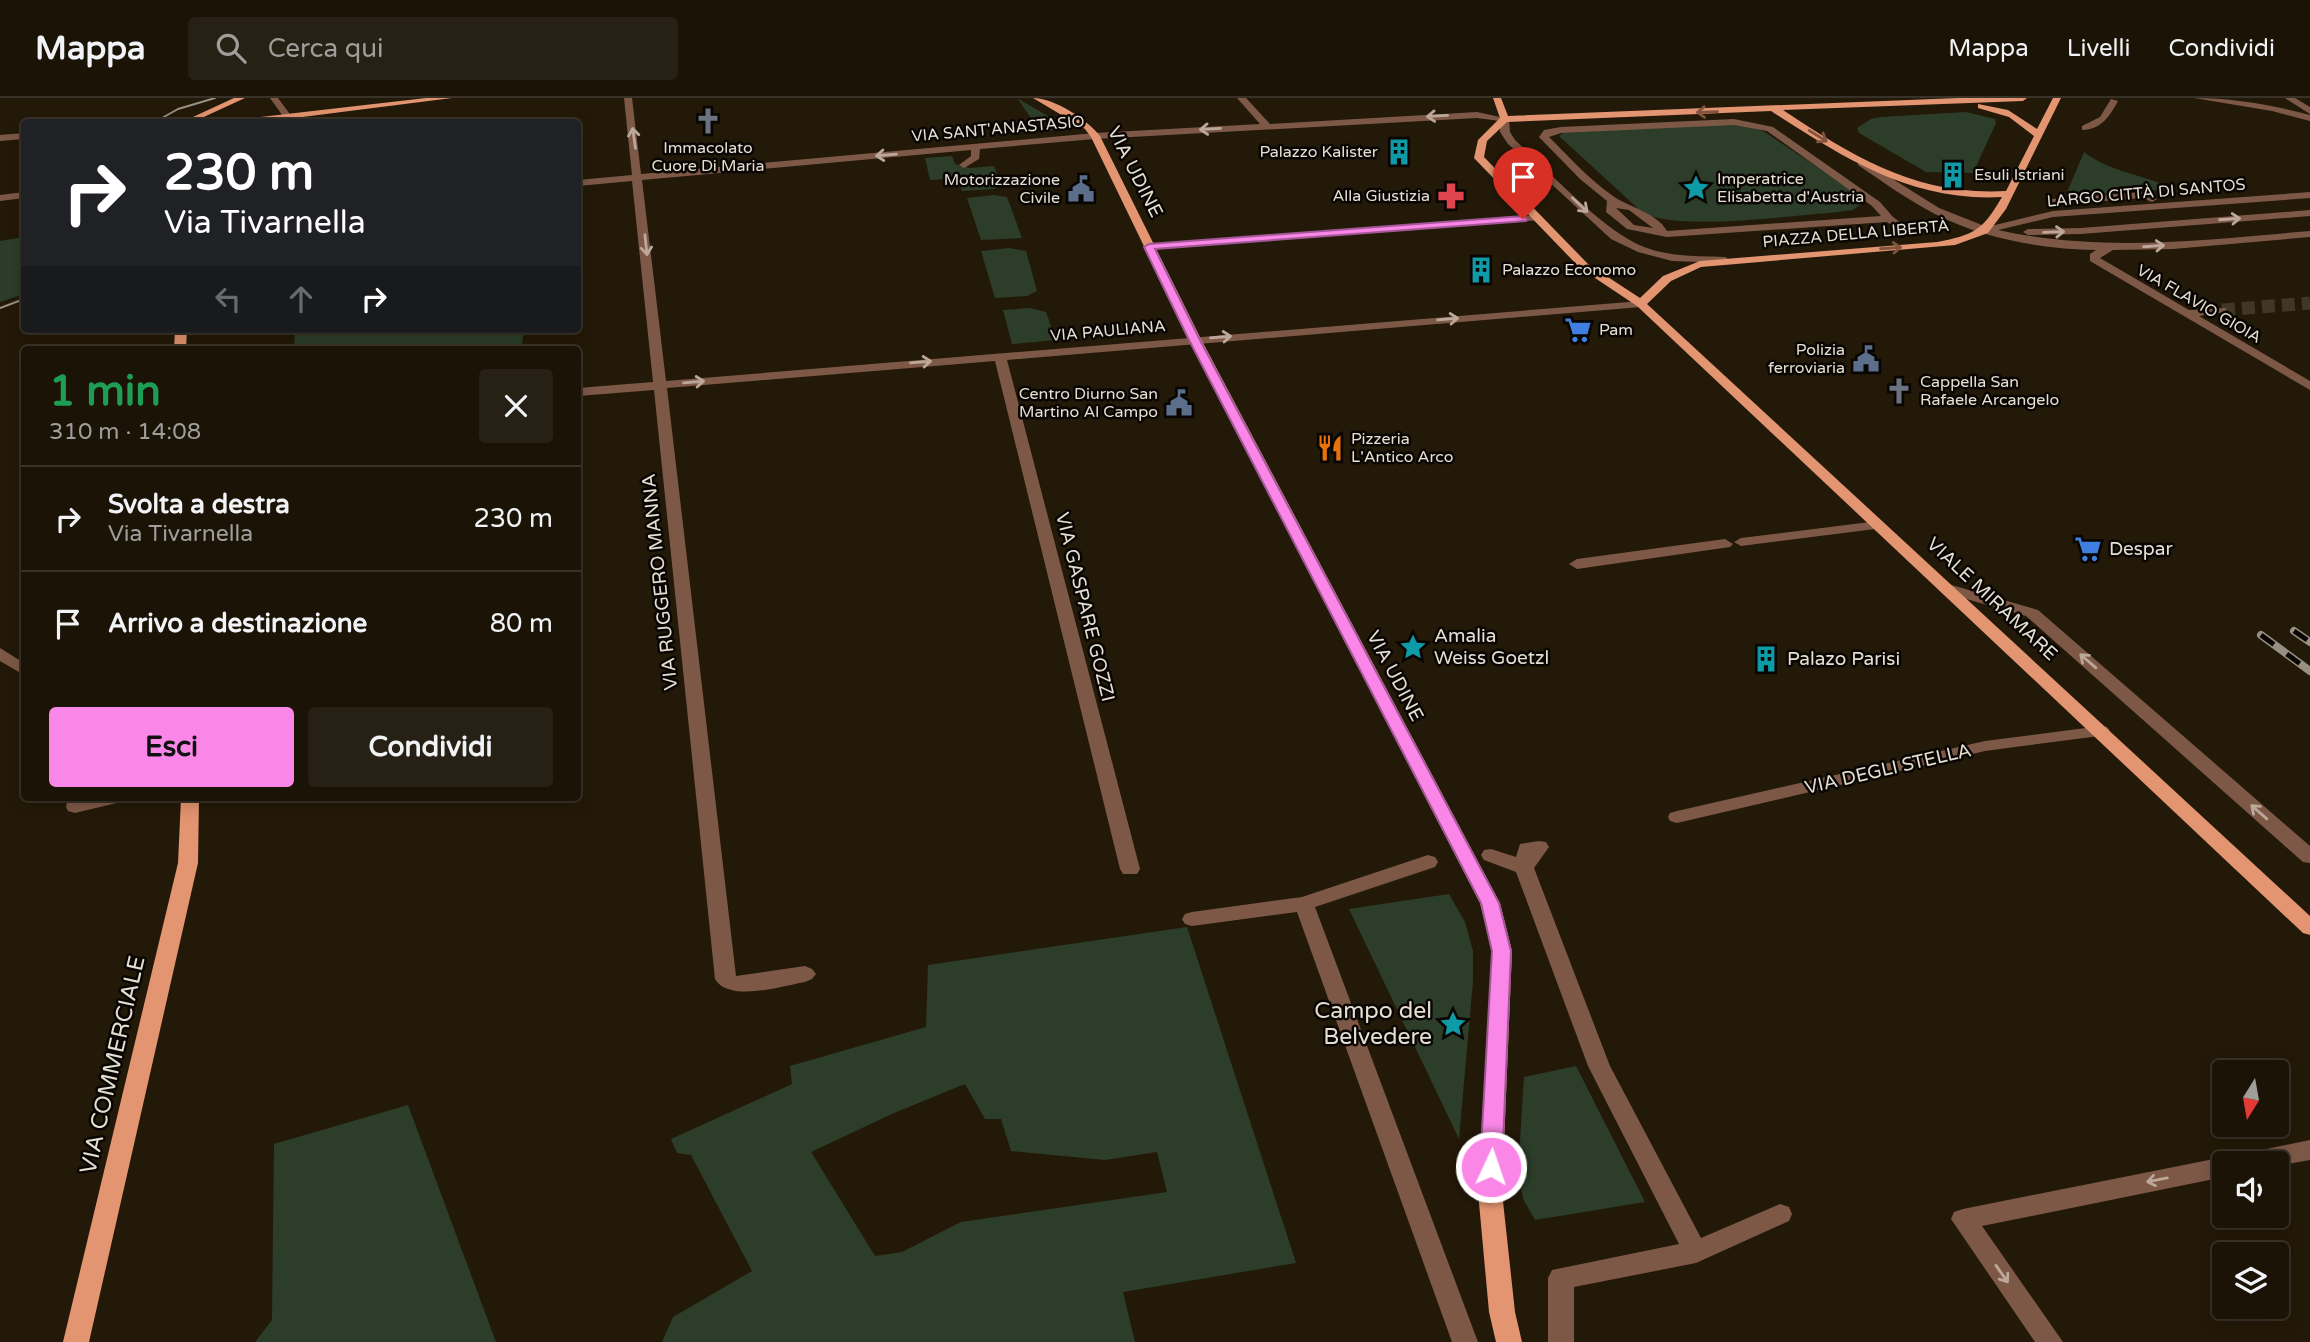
<!DOCTYPE html>
<html lang="it">
<meta charset="utf-8">
<style>
body{margin:0;font-family:"Varela Round",sans-serif;background:#272014;color:#f1f3f6;height:100vh;display:flex;flex-direction:column;font-size:26px;white-space:nowrap}
*{box-sizing:border-box;margin:0}
p{font-size:23px;color:#9f9e9b}
.icon{flex:none;width:38px;height:38px;fill:none;stroke:currentColor;stroke-width:2;stroke-linecap:round;stroke-linejoin:round}
.map{position:relative;flex:1;overflow:hidden}
.sheet{position:absolute;left:21px;top:248px;width:560px;height:455px;display:flex;flex-direction:column;background:#1a1306;border-radius:7px;box-shadow:0 4px 18px #0003,0 0 0 2px #383228}
.sheet>*{flex:none}
.hud{position:absolute;left:21px;top:21px;width:560px;height:214px;border-radius:7px;box-shadow:0 4px 18px #0003,0 0 0 2px #383228;background:#202124;color:#fff;overflow:hidden}
.needle{width:46px;rotate:191deg}
.tools{position:absolute;left:2212px;top:962px;display:grid;gap:14px}
.tools a{display:grid;place-items:center;width:77px;height:77px;border-radius:7px;background:#1a1306;box-shadow:0 4px 18px #0003,0 0 0 2px #383228;font-size:35px}
.pin{position:absolute;display:grid;place-items:center;width:60px;height:60px;color:#fff;margin:-72px -30px;border-radius:50% 50% 50% 0;rotate:-45deg;box-shadow:0 0 7px #0007}
.pin .icon{rotate:45deg}
.me{position:absolute;width:77px;margin:-38px;rotate:3deg;stroke-linejoin:round;filter:drop-shadow(0 0 5px #0008)}
.turn{display:flex;align-items:center;gap:24px;height:147px;padding:0 28px;font-size:32px}
.turn .icon{width:91px;height:91px;stroke-width:2.5}
.turn b{display:block;font-size:49px;line-height:60px}
.lanes{display:flex;align-items:center;height:66px;padding:0 28px;background:#0003;justify-content:center;gap:35px;direction:ltr}
.lanes .off{opacity:.35}
.round{display:grid;place-items:center;flex:none;width:74px;height:74px;border-radius:7px;background:#272014}
.head{display:flex;align-items:center;justify-content:space-between;height:119px;padding:0 28px}
h1{font-size:42px;font-weight:800;line-height:52px;color:#1e9e55}
.primary-button{display:flex;gap:14px;margin-top:auto;padding:14px 28px}
.primary-button a{flex:1;height:80px;border-radius:7px;background:#fa87e7;color:#111;font-size:28px;font-weight:800;line-height:80px;text-align:center}
.primary-button a+a{background:#272014;color:#f1f3f6}
ul{padding:0;list-style:none}
li{display:flex;align-items:center;gap:21px;height:105px;padding:0 28px;border-top:2px solid #383228}
li div{flex:1}
li b{display:block;font-size:26px}
li em{font-style:normal}
header{display:flex;align-items:center;gap:42px;box-sizing:border-box;height:98px;padding:0 35px;background:#1a1306;border-bottom:2px solid #383228}
header strong{font-size:33px}
nav{display:flex;gap:38px;margin-inline-start:auto;font-size:24px}
.search{width:490px;height:63px;background:#272014;display:flex;align-items:center;gap:18px;box-sizing:border-box;padding:0 24px;border-radius:7px;color:#9f9e9b;font-size:26px}
.map>svg:first-child{display:block}
</style>
<header>
<strong>Mappa</strong>
<div class="search"><svg class="icon" aria-label="search" viewBox="0 0 24 24"><circle cx="10" cy="10" r="6"/><path d="M15 15l6 6"/></svg>Cerca qui</div>
<nav><a>Mappa</a><a>Livelli</a><a>Condividi</a></nav>
</header>
<div class="map">
<svg width="2310" height="1244" viewBox="0 0 2310 1244">
<rect width="100%" height="100%" fill="#231908"/>
<!-- green -->
<path fill="#2c3e29" fill-rule="evenodd" d="M 1017,0 L 1070,31 L 1040,33 Z
M 1966,14 L 1995,21 L 1996,25 L 1973,75 L 1926,74 L 1859,35 L 1857,30 L 1871,21 L 1881,19 Z
M 1723,26 L 1746,28 L 1763,33 L 1856,95 L 1864,104 L 1853,112 L 1830,115 C 1786,118 1678,133 1643,115 L 1559,38 L 1563,35 Z
M 2084,54 C 2111,75 2144,76 2173,91 L 2065,99 Z
M 952,58 L 955,66 L 970,70 L 994,68 L 1001,87 L 994,91 L 962,93 L 959,80 L 930,82 L 925,60 Z
M 993,97 L 1007,99 L 1022,140 L 981,142 L 967,100 Z
M 24,139 L 24,196 L 0,204 L 0,143 Z
M 1009,150 L 1026,153 L 1037,193 L 1027,198 L 995,200 L 981,153 Z
M 1030,210 L 1046,214 L 1056,242 L 1012,246 L 1003,212 Z
M 295,231 L 524,231 L 522,246 L 450,252 L 294,252 Z
M 1449,796 L 1465,824 L 1473,853 L 1473,883 L 1459,1041 L 1349,811 Z
M 1187,829 L 1296,1165 L 1123,1194 L 1135,1244 L 662,1244 L 673,1219 L 752,1173 L 691,1057 L 677,1055 L 671,1041 L 792,986 L 790,968 L 926,929 L 928,867 ZM 965,986 L 985,1021 L 1001,1021 L 1011,1053 L 1105,1062 L 1157,1054 L 1167,1094 L 961,1124 L 902,1154 L 875,1158 L 811,1054 L 894,1015 Z
M 1576,968 L 1645,1104 L 1535,1122 L 1523,1101 L 1518,1074 L 1524,979 Z
M 408,1007 L 496,1244 L 255,1244 L 272,1222 L 274,1046 Z"/>
<g fill="none" stroke-linecap="round" stroke-linejoin="round">
<!-- minor-tunnel -->
<path stroke="#403726" stroke-width="13" stroke-dasharray="13 7" stroke-linecap="butt" d="M 2222,212 L 2310,205"/>
<!-- minor -->
<path fill="#7e5847" fill-rule="evenodd" d="M 270,0 L 278,0 L 292,19 L 291,21 L 285,21 Z
M 624,0 L 632,0 L 641,76 L 1095,35 L 1260,26 L 1237,0 L 1246,0 L 1270,26 L 1477,14 L 1509,21 L 1510,34 L 1515,42 C 1550,74 1602,132 1644,149 C 1670,159 1698,158 1725,159 L 1730,162 L 1725,165 L 1672,163 L 1638,154 L 1611,141 L 1508,46 L 1500,34 L 1500,23 L 1477,20 L 1095,41 L 980,51 L 979,61 L 964,70 L 959,67 L 971,58 L 971,52 L 642,82 L 666,283 L 1641,203 L 1647,206 L 1641,209 L 1007,262 L 1140,771 L 1137,776 L 1123,776 L 1120,771 L 995,263 L 667,290 L 736,878 L 805,868 L 812,871 L 816,876 L 812,881 L 805,884 C 782,888 729,905 715,881 L 654,292 L 578,298 L 578,290 L 653,284 L 632,83 L 578,88 L 578,82 L 632,77 Z
M 2194,0 C 2233,0 2272,7 2310,17 L 2310,23 L 2272,13 Z
M 2285,0 L 2295,0 L 2310,9 L 2310,16 Z
M 2111,1 L 2118,3 C 2110,18 2101,32 2082,32 L 2082,28 L 2100,19 Z
M 1734,21 L 1773,29 L 1880,104 L 1893,119 L 1912,133 L 1903,135 L 1887,124 L 1667,139 L 1627,131 L 1606,114 L 1607,103 L 1580,81 L 1539,39 L 1544,32 L 1561,29 ZM 1734,27 L 1767,33 L 1872,108 L 1881,118 L 1667,133 C 1656,114 1630,110 1613,98 C 1589,81 1569,59 1549,39 L 1561,35 ZM 1616,110 L 1629,112 L 1653,130 L 1634,127 Z
M 24,35 L 24,41 L 0,43 L 0,37 Z
M 1858,63 L 1864,63 L 1939,110 L 1987,129 L 2053,113 L 2310,94 L 2310,100 L 2053,119 L 1998,132 C 2102,155 2205,142 2310,133 L 2310,139 L 2173,151 L 2113,152 L 2100,160 L 2189,212 L 2226,210 L 2226,214 L 2199,218 L 2310,283 L 2310,292 L 2090,163 L 2090,156 L 2096,152 C 2042,151 1984,141 1935,116 C 1908,102 1883,84 1858,67 Z
M 24,94 L 24,100 L 0,103 L 0,97 Z
M 2143,94 L 2157,101 L 2152,104 L 2142,100 L 2052,107 L 2047,104 L 2052,101 Z
M 2310,112 L 2310,118 L 2081,136 L 2028,137 L 2023,134 L 2028,131 L 2081,130 Z
M 1537,117 L 1542,120 L 1541,122 L 1149,152 L 1144,149 L 1149,146 Z
M 1878,423 L 1885,427 L 1883,430 L 1741,448 L 1734,444 L 1741,440 Z
M 1725,441 L 1733,446 L 1730,449 L 1577,471 L 1569,466 L 1577,461 Z
M 1948,486 L 2038,512 L 2310,748 L 2310,765 L 2303,764 L 2026,518 L 1942,494 L 1940,491 L 1942,488 Z
M 0,550 L 24,565 L 24,577 L 0,563 Z
M 2101,628 L 2107,629 L 2110,633 L 2107,637 L 1985,653 L 1677,725 L 1670,723 L 1668,719 L 1670,715 L 1677,713 L 1985,643 Z
M 68,700 L 123,700 L 121,704 L 75,715 L 68,713 L 66,709 Z
M 1539,743 L 1546,744 L 1549,749 L 1534,770 L 1610,968 L 1701,1140 L 1780,1106 L 1789,1109 L 1792,1116 L 1789,1123 L 1696,1165 L 1574,1189 L 1574,1244 L 1548,1244 L 1548,1180 L 1552,1172 L 1679,1146 L 1588,968 L 1516,774 L 1484,762 L 1481,757 L 1484,752 L 1491,751 L 1516,759 L 1520,746 Z
M 1428,757 L 1435,759 L 1438,764 L 1435,769 L 1315,809 L 1478,1244 L 1452,1244 L 1297,814 L 1192,828 L 1185,826 L 1182,821 L 1185,816 L 1192,814 L 1302,799 Z
M 2310,1042 L 2310,1062 L 2277,1068 L 2277,1066 L 2224,1066 L 2224,1079 L 1982,1128 L 2063,1244 L 2035,1244 L 1951,1121 L 1954,1114 L 1963,1111 L 2224,1059 L 2232,1062 L 2242,1056 Z"/>
<!-- major -->
<path fill="#e39470" fill-rule="evenodd" d="M 234,0 L 245,0 L 193,24 L 182,24 Z
M 426,0 L 452,0 L 263,24 L 239,24 L 244,21 Z
M 1033,0 C 1054,0 1087,21 1100,38 L 1201,241 L 1500,805 L 1512,853 L 1502,1094 L 1515,1214 L 1522,1244 L 1496,1244 L 1489,1214 L 1478,1094 L 1492,853 L 1480,805 L 1189,241 L 1091,39 L 1085,31 Z
M 1493,0 L 1501,0 L 1508,18 L 1958,0 L 2027,0 L 2023,3 L 1783,12 C 1854,59 1916,98 2006,93 L 2034,38 L 2009,19 L 1978,10 L 1978,6 L 2008,12 L 2037,31 L 2053,0 L 2061,0 L 2006,111 L 1988,135 L 1955,147 L 1701,169 L 1671,183 L 1647,206 L 2310,818 L 2310,837 L 2303,835 L 1637,208 L 1580,170 L 1474,60 L 1478,42 L 1500,20 ZM 1771,13 C 1844,60 1911,104 2002,99 C 1983,132 1974,137 1937,144 L 1700,163 L 1663,178 L 1640,200 L 1588,166 L 1484,59 L 1487,43 L 1507,24 Z
M 175,231 L 187,231 L 186,252 L 174,252 Z
M 181,700 L 199,700 L 198,765 L 89,1244 L 63,1244 L 178,765 Z"/>
<!-- tram -->
<path stroke="#989082" stroke-width="2" d="M 155,24 L 178,11 L 215,0
M 0,210 L 24,201"/>
<!-- rail casing -->
<g stroke="#989082" stroke-width="8">
<path id="rail" d="M 2294,533 L 2310,544
M 2261,537 L 2310,573"/>
</g>
<!-- rail -->
<use href="#rail" stroke="#090502" stroke-width="5" stroke-dasharray="16" stroke-linecap="butt"/>
</g>
<!-- one-way arrows -->
<defs><path id="oneway-shaft" d="M-6 0H5M1.5-3L5.5 0L1.5 3" fill="none" stroke-width="1.6" stroke-linecap="round" stroke-linejoin="round" transform="scale(1.75)"/></defs>
<g stroke="#81543e">
<use href="#oneway-shaft" transform="translate(1707 14) rotate(178)"/>
<use href="#oneway-shaft" transform="translate(1818 38) rotate(32)"/>
<use href="#oneway-shaft" transform="translate(1891 150) rotate(-4)"/>
</g>
<g stroke="#bca89b">
<use href="#oneway-shaft" transform="translate(1437 18) rotate(177)"/>
<use href="#oneway-shaft" transform="translate(1210 31) rotate(177)"/>
<use href="#oneway-shaft" transform="translate(634 40) rotate(-98)"/>
<use href="#oneway-shaft" transform="translate(886 57) rotate(175)"/>
<use href="#oneway-shaft" transform="translate(1580 107) rotate(43)"/>
<use href="#oneway-shaft" transform="translate(2230 121) rotate(-4)"/>
<use href="#oneway-shaft" transform="translate(2054 134) rotate(-2)"/>
<use href="#oneway-shaft" transform="translate(646 147) rotate(84)"/>
<use href="#oneway-shaft" transform="translate(2154 148) rotate(-4)"/>
<use href="#oneway-shaft" transform="translate(1448 221) rotate(-5)"/>
<use href="#oneway-shaft" transform="translate(1221 239) rotate(-5)"/>
<use href="#oneway-shaft" transform="translate(921 264) rotate(-5)"/>
<use href="#oneway-shaft" transform="translate(694 284) rotate(-5)"/>
<use href="#oneway-shaft" transform="translate(2088 563) rotate(-139)"/>
<use href="#oneway-shaft" transform="translate(2259 714) rotate(-139)"/>
<use href="#oneway-shaft" transform="translate(2157 1082) rotate(169)"/>
<use href="#oneway-shaft" transform="translate(2002 1176) rotate(55)"/>
</g>
<!-- route -->
<path fill="#fa87e7" stroke="#a25896" stroke-width="2" d="M 1523,118 L 1528,121 L 1526,123 L 1155,151 L 1200,242 L 1499,805 L 1511,853 L 1502,1069 L 1499,1076 L 1491,1078 L 1483,1076 L 1480,1069 L 1492,853 L 1481,805 L 1189,242 L 1144,149 L 1149,146 Z"/>
<!-- icons -->
<defs>
<g id="church-bare" transform="scale(2.1)"><path d="M-1.2-6h2.4v3.5h3.3v2.4h-3.3V6h-2.4V-.1h-3.3v-2.4h3.3Z" fill="#6b7280" stroke="#090502" stroke-width="2.5" paint-order="stroke"/></g>
<g id="building-bare" transform="scale(2.1)"><path d="M-4-6H4V6H1V3H-1V6H-4ZM-2.5-4.3h1.7v1.8h-1.7ZM.8-4.3h1.7v1.8H.8ZM-2.5-1h1.7V.8h-1.7ZM.8-1h1.7V.8H.8Z" fill="#0f9aa8" stroke="#090502" stroke-width="2.5" paint-order="stroke"/></g>
<g id="sight-bare" transform="scale(2.1)"><path d="M0-6L1.8-2.2L6-1.7L2.9 1.2L3.7 5.4L0 3.3L-3.7 5.4L-2.9 1.2L-6-1.7L-1.8-2.2Z" fill="#0f9aa8" stroke="#090502" stroke-width="2.5" paint-order="stroke"/></g>
<g id="civic-bare" transform="scale(2.1)"><path d="M-.6-6.5H3V-4.5H.6V-3L4-1V1h2V6H-6V1h2V-1L-.6-3ZM-1.2 2.5V6h2.4V2.5Z" fill="#5c6f8a" stroke="#090502" stroke-width="2.5" paint-order="stroke"/></g>
<g id="pharmacy-bare" transform="scale(2.1)"><path d="M-2-6h4v4h4v4h-4v4h-4v-4h-4v-4h4Z" fill="#e0444e" stroke="#090502" stroke-width="2.5" paint-order="stroke"/></g>
<g id="supermarket-bare" transform="scale(2.1)"><path d="M-6-5.5h2.5l.6 2H6L4.5 2H-2.5L-4.4-4H-6ZM-1.5 3.2a1.3 1.3 0 1 0 .1 0ZM3 3.2a1.3 1.3 0 1 0 .1 0Z" fill="#3f7fe0" stroke="#090502" stroke-width="2.5" paint-order="stroke"/></g>
<g id="restaurant-bare" transform="scale(2.1)"><path d="M-5-6h1v4h1v-4h1v4h1v-4h1v5L-1.5 .5V6h-2V.5L-5-1ZM5-6V6H3V1.5H1.5Q1.5-4 5-6Z" fill="#e8710a" stroke="#090502" stroke-width="2.5" paint-order="stroke"/></g>
</defs>
<g fill-rule="evenodd">
<use href="#church-bare" x="708" y="23"/>
<use href="#building-bare" x="1399" y="54"/>
<use href="#building-bare" x="1953" y="77"/>
<use href="#sight-bare" x="1696" y="90"/>
<use href="#civic-bare" x="1081" y="91"/>
<use href="#pharmacy-bare" x="1451" y="98"/>
<use href="#building-bare" x="1481" y="172"/>
<use href="#supermarket-bare" x="1578" y="232"/>
<use href="#civic-bare" x="1866" y="261"/>
<use href="#church-bare" x="1899" y="293"/>
<use href="#civic-bare" x="1179" y="305"/>
<use href="#restaurant-bare" x="1330" y="350"/>
<use href="#supermarket-bare" x="2088" y="451"/>
<use href="#sight-bare" x="1413" y="549"/>
<use href="#building-bare" x="1766" y="561"/>
<use href="#sight-bare" x="1453" y="926"/>
</g>
<g text-anchor="middle" dominant-baseline="central" stroke-width="5" stroke-linejoin="round" paint-order="stroke">
<!-- far-street labels -->
<g font-size="16" fill="#e5ded3" stroke="#090502">
<text transform="translate(998 31) rotate(-5)">VIA SANT'ANASTASIO</text>
<text transform="translate(2146 95) rotate(-5)">LARGO CITTÀ DI SANTOS</text>
<text transform="translate(1856 136) rotate(-5)">PIAZZA DELLA LIBERTÀ</text>
<text transform="translate(2199 206) rotate(30)">VIA FLAVIO GIOIA</text>
<text transform="translate(1108 233) rotate(-5)">VIA PAULIANA</text>
</g>
<!-- far-poi labels -->
<g font-size="16" fill="#e5ded3" stroke="#090502" text-anchor="start">
<text x="708" y="50" text-anchor="middle">Immacolato<tspan x="708" dy="18">Cuore Di Maria</tspan></text>
<text x="1378" y="54" text-anchor="end">Palazzo Kalister</text>
<text x="1974" y="77">Esuli Istriani</text>
<text x="1717" y="81">Imperatrice<tspan x="1717" dy="18">Elisabetta d'Austria</tspan></text>
<text x="1060" y="82" text-anchor="end">Motorizzazione<tspan x="1060" dy="18">Civile</tspan></text>
<text x="1430" y="98" text-anchor="end">Alla Giustizia</text>
<text x="1502" y="172">Palazzo Economo</text>
<text x="1599" y="232">Pam</text>
<text x="1845" y="252" text-anchor="end">Polizia<tspan x="1845" dy="18">ferroviaria</tspan></text>
<text x="1920" y="284">Cappella San<tspan x="1920" dy="18">Rafaele Arcangelo</tspan></text>
<text x="1158" y="296" text-anchor="end">Centro Diurno San<tspan x="1158" dy="18">Martino Al Campo</tspan></text>
<text x="1351" y="341">Pizzeria<tspan x="1351" dy="18">L'Antico Arco</tspan></text>
</g>
<!-- street labels -->
<g font-size="19" fill="#e5ded3" stroke="#090502">
<text transform="translate(1135 74) rotate(63)">VIA UDINE</text>
<text transform="translate(660 484) rotate(-96)">VIA RUGGERO MANNA</text>
<text transform="translate(1992 501) rotate(43)">VIALE MIRAMARE</text>
<text transform="translate(1085 509) rotate(76)">VIA GASPARE GOZZI</text>
<text transform="translate(1395 578) rotate(62)">VIA UDINE</text>
<text transform="translate(1888 671) rotate(-13)">VIA DEGLI STELLA</text>
</g>
<!-- poi labels -->
<g font-size="19" fill="#e5ded3" stroke="#090502" text-anchor="start">
<text x="2109" y="451">Despar</text>
<text x="1434" y="538">Amalia<tspan x="1434" dy="22">Weiss Goetzl</tspan></text>
<text x="1787" y="561">Palazo Parisi</text>
</g>
<!-- near-poi labels -->
<g font-size="23" fill="#e5ded3" stroke="#090502" text-anchor="end">
<text x="1432" y="913">Campo del<tspan x="1432" dy="26">Belvedere</tspan></text>
</g>
<!-- near-street labels -->
<g font-size="23" fill="#e5ded3" stroke="#090502">
<text transform="translate(113 967) rotate(-77)">VIA COMMERCIALE</text>
</g>
</g>
</svg>
<div class="tools">
<a><svg class="needle" viewBox="-14 -14 28 28"><path d="M0-13l5 13h-10z" fill="#e53935"/><path d="M0 13l5-13h-10z" fill="#9f9e9b"/></svg></a>
<a><svg class="icon" aria-label="sound" viewBox="0 0 24 24"><path d="M4 9h4l5-4v14l-5-4H4zM17 9q2 3 0 6"/></svg></a>
<a><svg class="icon" aria-label="layers" viewBox="0 0 24 24"><path d="M12 4l9 5-9 5-9-5zM3 14l9 5 9-5"/></svg></a>
</div>
<div class="pin" style="left:1523px;top:121px;background:#d93025"><svg class="icon" aria-label="arrive" viewBox="0 0 24 24"><path d="M6 21V4h12l-3 4 3 4H6"/></svg></div>
<svg class="me" style="left:1491px;top:1069px" viewBox="-20 -20 40 40"><circle r="17" fill="#fa87e7" stroke="#fff" stroke-width="3"/><path d="M0-11L8 9 0 5-8 9z" fill="#fff"/></svg>
<div class="hud">
<div class="turn"><svg class="icon" aria-label="right" viewBox="0 0 24 24"><path d="M7 20v-9h11M14 6l5 5-5 5"/></svg><div><b>230 m</b>Via Tivarnella</div></div>
<div class="lanes"><svg class="icon off" aria-label="left" viewBox="0 0 24 24"><path d="M17 20v-9H6M10 6l-5 5 5 5"/></svg><svg class="icon off" aria-label="ahead" viewBox="0 0 24 24"><path d="M12 20V5M6 11l6-6 6 6"/></svg><svg class="icon" aria-label="right" viewBox="0 0 24 24"><path d="M7 20v-9h11M14 6l5 5-5 5"/></svg></div>
</div>
<section class="sheet">
<div class="head"><div><h1>1 min</h1><p>310 m · 14:08</p></div><a class="round"><svg class="icon" aria-label="close" viewBox="0 0 24 24"><path d="M6 6l12 12M18 6L6 18"/></svg></a></div>
<ul>
<li><svg class="icon" aria-label="right" viewBox="0 0 24 24"><path d="M7 20v-9h11M14 6l5 5-5 5"/></svg><div><b>Svolta a destra</b><p>Via Tivarnella</p></div><em>230 m</em></li>
<li><svg class="icon" aria-label="arrive" viewBox="0 0 24 24"><path d="M6 21V4h12l-3 4 3 4H6"/></svg><div><b>Arrivo a destinazione</b></div><em>80 m</em></li>
</ul>
<div class="primary-button"><a>Esci</a><a>Condividi</a></div>
</section>
</div>
